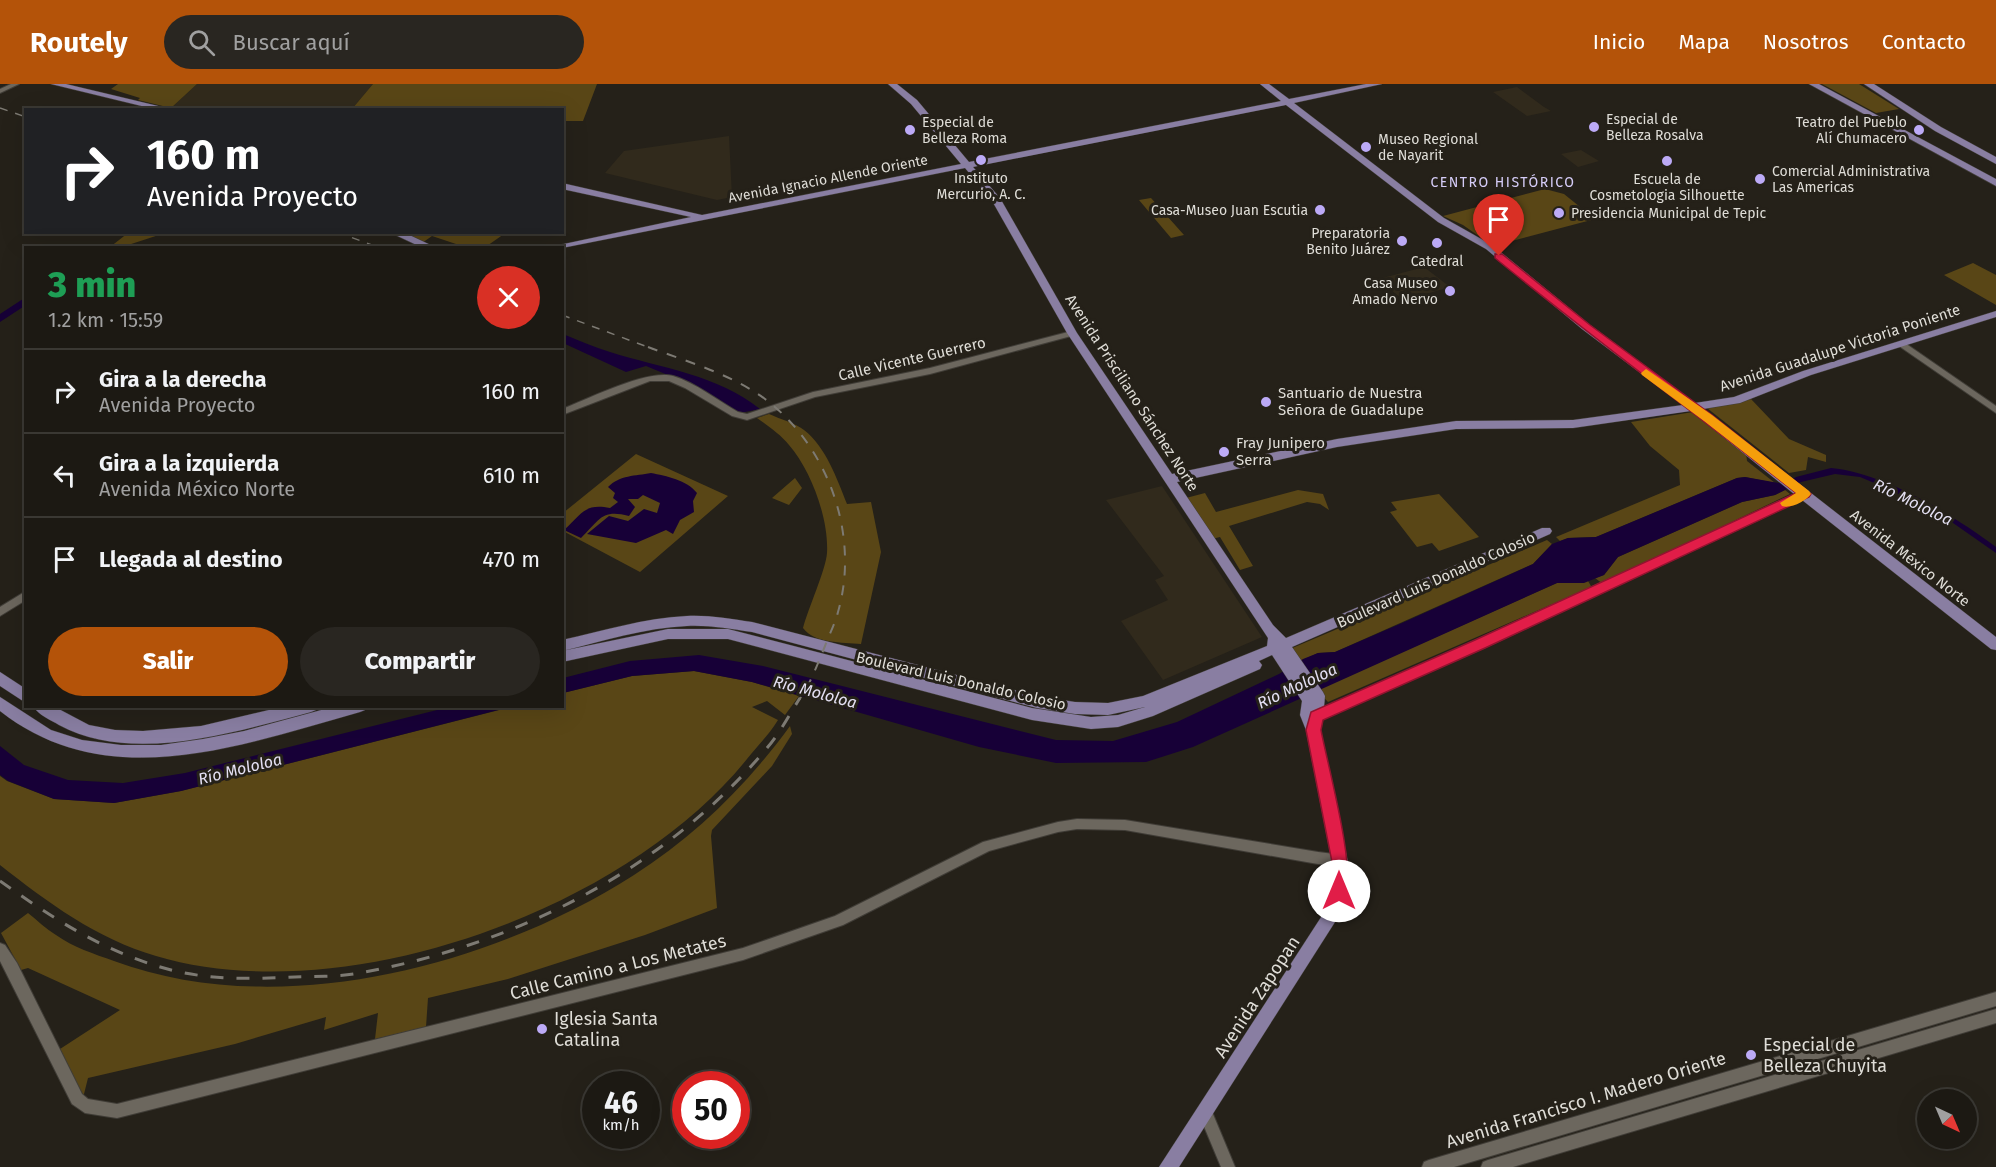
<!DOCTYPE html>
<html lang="es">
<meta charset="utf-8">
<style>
body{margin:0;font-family:"Fira Sans",sans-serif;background:#292621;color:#f1f3f6;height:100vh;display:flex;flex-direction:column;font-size:22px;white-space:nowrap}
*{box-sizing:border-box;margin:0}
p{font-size:20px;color:#a0a0a0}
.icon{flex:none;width:33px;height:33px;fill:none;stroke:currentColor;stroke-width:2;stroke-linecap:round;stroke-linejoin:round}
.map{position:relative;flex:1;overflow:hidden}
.panel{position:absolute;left:24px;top:162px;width:540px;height:462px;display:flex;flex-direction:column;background:#1c1913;border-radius:0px;box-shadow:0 6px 24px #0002,0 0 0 2px #3a3833}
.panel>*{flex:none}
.top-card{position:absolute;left:24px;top:24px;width:540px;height:126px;border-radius:0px;box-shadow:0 6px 24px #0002,0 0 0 2px #3a3833;background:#202124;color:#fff;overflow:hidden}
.needle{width:39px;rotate:136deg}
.tools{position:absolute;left:1917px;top:1005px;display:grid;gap:12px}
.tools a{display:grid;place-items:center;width:60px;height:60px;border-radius:50%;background:#1c1913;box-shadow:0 6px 24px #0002,0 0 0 2px #3a3833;font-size:30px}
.speed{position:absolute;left:582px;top:987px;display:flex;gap:12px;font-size:30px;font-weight:700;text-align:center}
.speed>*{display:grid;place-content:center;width:78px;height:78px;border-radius:50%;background:#1c1913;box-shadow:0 6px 24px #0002,0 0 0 2px #3a3833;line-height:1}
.speed small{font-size:15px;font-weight:400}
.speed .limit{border:9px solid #d22;background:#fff;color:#111}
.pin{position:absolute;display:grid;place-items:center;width:51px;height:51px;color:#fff;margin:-62px -26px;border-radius:50% 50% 50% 0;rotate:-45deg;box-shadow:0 0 6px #0007}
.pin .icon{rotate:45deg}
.me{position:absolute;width:66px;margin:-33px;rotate:0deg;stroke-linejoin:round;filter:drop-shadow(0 0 4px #0008)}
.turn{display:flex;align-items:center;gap:21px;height:126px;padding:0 24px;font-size:27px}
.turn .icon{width:78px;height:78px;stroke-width:2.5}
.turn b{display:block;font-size:42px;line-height:51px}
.round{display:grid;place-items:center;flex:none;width:63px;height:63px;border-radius:32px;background:#292621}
.summary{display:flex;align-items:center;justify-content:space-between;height:102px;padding:0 24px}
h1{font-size:36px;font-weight:800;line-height:45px;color:#1e9e55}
.cta{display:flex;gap:12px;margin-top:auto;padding:12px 24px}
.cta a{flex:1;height:69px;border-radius:36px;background:#b45309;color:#fff;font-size:24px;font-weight:800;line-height:69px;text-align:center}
.cta a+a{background:#292621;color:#f1f3f6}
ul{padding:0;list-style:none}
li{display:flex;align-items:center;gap:18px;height:84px;padding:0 24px;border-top:2px solid #3a3833}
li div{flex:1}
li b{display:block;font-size:22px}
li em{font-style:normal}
header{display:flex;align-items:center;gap:36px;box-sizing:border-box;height:84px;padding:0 30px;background:#b45309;color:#fff}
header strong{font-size:28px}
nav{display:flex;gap:33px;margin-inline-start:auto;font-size:21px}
.search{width:420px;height:54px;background:#292621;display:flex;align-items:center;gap:15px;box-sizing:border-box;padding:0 21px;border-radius:33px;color:#a0a0a0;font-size:22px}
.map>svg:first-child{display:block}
</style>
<header>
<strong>Routely</strong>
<div class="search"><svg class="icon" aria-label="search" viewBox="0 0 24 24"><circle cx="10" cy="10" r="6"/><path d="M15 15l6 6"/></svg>Buscar aquí</div>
<nav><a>Inicio</a><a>Mapa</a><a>Nosotros</a><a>Contacto</a></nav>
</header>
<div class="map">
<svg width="1996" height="1083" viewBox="0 0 1996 1083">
<rect width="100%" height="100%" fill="#252119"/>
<!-- built -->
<path fill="#312a1c" d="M 197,0 L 373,0 L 352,25 L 171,24 Z
M 1517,3 L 1544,23 L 1551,27 L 1527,32 L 1493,8 Z
M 729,52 L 732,113 L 717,116 L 605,89 L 624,67 Z
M 1581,66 L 1594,74 L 1599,77 L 1578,83 L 1561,70 Z
M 1424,183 L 1450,203 L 1426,210 L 1430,214 L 1419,217 L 1409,209 L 1398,212 L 1379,195 Z
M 1162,402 L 1262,553 L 1163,596 L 1121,537 L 1168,516 L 1155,496 L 1164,492 L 1106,416 Z"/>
<!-- green -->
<path fill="#594616" d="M 118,0 L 197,0 L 171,24 L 138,16 L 140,14 L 111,5 Z
M 373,0 L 597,0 L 583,37 L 563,37 L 562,26 L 352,25 Z
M 1822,0 L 1859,0 L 1899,25 L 1876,29 Z
M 1545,105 L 1564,110 L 1595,135 L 1493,162 L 1463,141 L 1443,132 Z
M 1151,114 L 1184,151 L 1171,154 L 1139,116 Z
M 403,148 L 500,148 L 504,150 L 484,164 L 465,163 L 432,152 L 422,159 Z
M 128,149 L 128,148 L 165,149 L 122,163 L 110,163 Z
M 1973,179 L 1996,191 L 1996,221 L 1944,191 Z
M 1751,315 L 1789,355 L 1826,371 L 1826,378 L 1808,373 L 1806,386 L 1789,389 L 1707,324 Z
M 1693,328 L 1746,369 L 1747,377 L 1775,399 L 1745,393 L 1737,394 L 1596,453 L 1568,454 L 1560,457 L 1556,453 L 1680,401 L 1679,386 L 1650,362 L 1631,338 Z
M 769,330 C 780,335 795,339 804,346 C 826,363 837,395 847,420 L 871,418 L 881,468 L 861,560 C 842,558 815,560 803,544 C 808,525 826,485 827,469 C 829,435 811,386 789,361 C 781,351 768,342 757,334 Z
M 636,370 L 728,412 L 640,488 L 563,447 L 563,429 Z
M 795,394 L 802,404 L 789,421 L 772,414 Z
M 1298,406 L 1323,410 L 1329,426 L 1320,420 L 1307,418 L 1229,442 L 1253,482 L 1240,486 L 1220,453 L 1212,455 L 1186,414 L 1205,409 L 1216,428 Z
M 1785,406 L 1790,410 L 1603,500 L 1595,494 L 1604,491 L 1618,473 L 1742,418 L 1775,411 Z
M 1439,410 L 1479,453 L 1439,467 L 1432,459 L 1417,463 L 1390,428 L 1397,426 L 1391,418 Z
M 1547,456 L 1552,460 L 1533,480 L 1335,568 L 1318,569 L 1299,578 L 1290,565 Z
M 1588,497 L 1591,502 L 1587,505 L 1328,618 L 1317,606 L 1557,499 Z
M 694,587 L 752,598 L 799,612 L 785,631 L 767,617 L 752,623 L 778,636 C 769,651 758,661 747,675 C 626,826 344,928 156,872 C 97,855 47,818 0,781 L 0,692 L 7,697 L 54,715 L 114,719 L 181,707 L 511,623 L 562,622 L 563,609 L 632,592 Z
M 790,642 L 792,650 L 772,682 L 712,746 L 711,752 L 717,824 L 645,851 L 508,895 L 428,914 L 426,943 L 375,955 L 378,929 L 324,946 L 326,933 L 235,960 L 88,994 L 83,1014 L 71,996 L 60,965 L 120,926 L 28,884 L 21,886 L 1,849 L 28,829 C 37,836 46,845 56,851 C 73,863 94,870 114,877 C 278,938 490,883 634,791 C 695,752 747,701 790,642 Z"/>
<!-- water -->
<path fill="#170037" d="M 563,250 C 578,256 594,263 610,268 C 661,284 718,291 760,325 L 740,329 L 680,296 L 646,282 L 626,288 L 563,259 Z
M 1831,384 C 1885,389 1953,431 1996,463 L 1996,469 L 1943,432 L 1884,403 L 1860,393 L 1835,390 L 1801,398 L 1775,411 L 1742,418 L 1618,473 L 1604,491 L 1584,499 L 1557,499 L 1193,663 L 1146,678 L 1056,679 L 979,663 L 752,598 L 694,587 L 632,592 L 563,609 L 563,594 L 630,577 L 699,571 L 763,582 L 1056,656 L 1113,657 L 1177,638 L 1279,590 L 1303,575 L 1318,569 L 1335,568 L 1402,539 L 1533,480 L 1552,460 L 1568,454 L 1596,453 L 1737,394 L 1745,393 L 1784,400 L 1796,393 Z
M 651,389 C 666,392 687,396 697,409 L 693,417 L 694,428 L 680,436 L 673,450 L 666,446 L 636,459 L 587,450 L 609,432 L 628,437 L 644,425 L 657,429 L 660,419 L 643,411 L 638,415 L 628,415 L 635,423 L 629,432 C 601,425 600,436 581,454 L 564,446 C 582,430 584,419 610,424 L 618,418 L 613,414 L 615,409 L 608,403 C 620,391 635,392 651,389 Z
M 449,623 L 510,623 L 181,707 L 114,719 L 54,715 L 8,697 L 0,691 L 0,662 L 24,681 L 68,696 L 123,699 L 185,689 Z"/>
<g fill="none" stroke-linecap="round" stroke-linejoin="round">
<!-- river -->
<path fill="#170037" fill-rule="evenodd" d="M 26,213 L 26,221 L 0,238 L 0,230 Z"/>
<!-- minor casing -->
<g stroke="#403d37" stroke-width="2">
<path id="minor" d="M 11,0 L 19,0 L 0,9 L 0,5 Z
M 1072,247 L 1076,249 L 1075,251 L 930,290 L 815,313 L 747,336 L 732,332 L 685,304 L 669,297 L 650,297 L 562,331 L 562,325 C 588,315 647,285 673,292 C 696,299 717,316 738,328 L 747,330 L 813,308 L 930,284 Z
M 1902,257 L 1996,322 L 1996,329 L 1899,262 L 1899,258 Z
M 26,507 L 26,516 L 0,532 L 0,523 Z
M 1077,735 L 1125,736 L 1318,768 L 1342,771 L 1344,775 L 1342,779 L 1338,781 L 1318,780 L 1125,746 L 1077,745 L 1058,748 L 989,767 L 843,841 L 743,876 L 117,1034 L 85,1029 L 72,1020 L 0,877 L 0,859 L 5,861 L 17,879 L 82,1010 L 88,1015 L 117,1020 L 743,864 L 835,832 L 983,758 L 1058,738 Z
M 1996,908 L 1996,922 L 1454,1083 L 1422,1083 L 1424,1078 L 1429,1076 Z
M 1996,925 L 1996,939 L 1513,1083 L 1481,1083 L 1483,1078 L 1488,1076 Z
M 1205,1021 L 1210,1023 L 1235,1083 L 1221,1083 L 1198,1028 L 1200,1023 Z"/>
</g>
<!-- major casing -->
<g stroke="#403d37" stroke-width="1">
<path id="major" d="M 51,0 L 66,0 L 175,26 L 158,26 Z
M 888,0 L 897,0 L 917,16 L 969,78 L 1281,17 L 1260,0 L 1269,0 L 1289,15 L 1366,0 L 1382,0 L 1294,19 L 1444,134 L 1492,161 L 1590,241 L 1695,319 L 1734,313 L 1803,287 L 1996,227 L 1996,233 L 1811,291 L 1740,319 L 1703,325 L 1996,553 L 1996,566 L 1991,565 L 1802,416 L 1485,564 L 1322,636 L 1320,646 L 1349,783 L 1347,807 L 1342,827 L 1179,1083 L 1159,1083 L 1327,824 L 1333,783 L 1306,646 L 1300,631 L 1302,617 L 1272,571 L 1259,577 L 1262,581 L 1260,585 L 1153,632 L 1118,643 L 1091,645 L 1032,636 L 728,555 L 668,555 L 562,578 L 562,567 L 668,545 L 728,545 L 1032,624 L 1091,633 L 1118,631 L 1145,623 L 1108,631 L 1075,630 L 1037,624 L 752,548 C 730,545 709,541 687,542 C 644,544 603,557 562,567 L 562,556 C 603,547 644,534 687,532 C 709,531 730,535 752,538 L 1037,612 L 1075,618 L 1108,619 L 1143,612 L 1267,562 L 1268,554 L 1067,249 L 991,115 L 965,84 L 562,164 L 545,164 L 691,133 L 562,105 L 562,99 L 702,131 L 961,80 L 911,20 ZM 1286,21 L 1438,138 L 1486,165 L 1582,245 L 1683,321 L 1573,336 L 1456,337 L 1337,355 L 1172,390 L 1077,249 L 1000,114 L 973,83 ZM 1691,327 L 1794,410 L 1475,556 L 1324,623 L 1325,612 L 1323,608 L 1292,563 L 1550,450 L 1552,447 L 1550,444 L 1542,444 L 1286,554 L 1273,541 L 1177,398 L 1337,363 L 1456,345 L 1573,344 Z
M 1809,0 L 1819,0 L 1996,95 L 1996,102 Z
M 1864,0 L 1874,0 L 1941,43 L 1996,73 L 1996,80 L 1935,47 Z
M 389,148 L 403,148 L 437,164 L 423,164 Z
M 0,588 L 26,605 L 26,619 L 0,602 Z
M 0,613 L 51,646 L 82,656 L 121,661 L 161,661 L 203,655 L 244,647 L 336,622 L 367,622 L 365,626 L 360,628 C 242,661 108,712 0,627 Z
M 33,622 L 53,622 L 89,641 L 115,646 L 143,647 L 201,642 L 286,622 L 318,622 L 316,626 L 311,628 C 235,648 133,681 59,641 C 51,636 38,631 33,622 Z"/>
</g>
<!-- minor -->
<use href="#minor" fill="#6c675e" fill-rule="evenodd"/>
<!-- major -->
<use href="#major" fill="#897ea2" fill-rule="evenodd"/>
<!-- rail-far2 -->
<path stroke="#7d7a73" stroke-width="1.5" stroke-dasharray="8 8" stroke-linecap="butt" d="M 0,24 L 26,33
M 337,148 L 380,164
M 562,231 L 653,265"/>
<!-- rail-far1 -->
<path stroke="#7d7a73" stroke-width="2" stroke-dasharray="10 10" stroke-linecap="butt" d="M 648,263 C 688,278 731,290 765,315 C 829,363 860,452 838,528 C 835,540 829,551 825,562 C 817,581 811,599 799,616"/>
<!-- rail -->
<path stroke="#7d7a73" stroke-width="3" stroke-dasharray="13 13" stroke-linecap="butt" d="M 0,797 C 57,837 107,870 175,887 C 214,896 255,895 295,893 C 314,892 335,893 354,890 C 511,863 664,787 767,664 C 780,649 789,631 800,614"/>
</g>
<!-- route -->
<path fill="#e11d48" stroke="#92132f" stroke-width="1.5" d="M 1495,170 L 1502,170 L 1590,241 L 1712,331 L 1811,410 L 1809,413 L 1485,564 L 1323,636 L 1321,646 C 1327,679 1357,787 1345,813 L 1339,815 L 1333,813 L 1331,807 L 1333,783 L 1306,646 L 1311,628 L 1475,556 L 1796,409 C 1696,330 1594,255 1495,174 Z"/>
<!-- slow -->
<path fill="#f59e0b" d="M 1646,285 L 1712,331 L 1809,407 L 1811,410 C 1806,417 1791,425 1782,422 L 1780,419 L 1796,409 L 1704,337 L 1642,291 L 1641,289 Z"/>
<!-- markers -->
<g fill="#bcaaf6" stroke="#252119" stroke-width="2">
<circle cx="1594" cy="43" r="6"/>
<circle cx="910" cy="46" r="6"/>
<circle cx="1919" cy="46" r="6"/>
<circle cx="1366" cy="63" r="6"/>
<circle cx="981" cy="76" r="6"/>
<circle cx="1667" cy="77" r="6"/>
<circle cx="1760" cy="95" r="6"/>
<circle cx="1320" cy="126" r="6"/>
<circle cx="1559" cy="129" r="6"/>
<circle cx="1402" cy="157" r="6"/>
<circle cx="1437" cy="159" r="6"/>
<circle cx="1450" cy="207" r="6"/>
<circle cx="1266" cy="318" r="6"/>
<circle cx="1224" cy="368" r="6"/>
<circle cx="542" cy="945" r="6"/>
<circle cx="1751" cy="971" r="6"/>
</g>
<g text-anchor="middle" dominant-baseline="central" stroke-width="6" stroke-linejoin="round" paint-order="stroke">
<!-- far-poi labels -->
<g font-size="14" fill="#dfddd7" stroke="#252119" text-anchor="start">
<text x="1606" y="35">Especial de<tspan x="1606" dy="16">Belleza Rosalva</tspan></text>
<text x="922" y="38">Especial de<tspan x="922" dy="16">Belleza Roma</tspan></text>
<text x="1907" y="38" text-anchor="end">Teatro del Pueblo<tspan x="1907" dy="16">Alí Chumacero</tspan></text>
<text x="1378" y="55">Museo Regional<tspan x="1378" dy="16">de Nayarit</tspan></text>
<text x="1772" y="87">Comercial Administrativa<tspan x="1772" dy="16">Las Americas</tspan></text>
<text x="981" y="94" text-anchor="middle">Instituto<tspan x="981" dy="16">Mercurio, A. C.</tspan></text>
<text x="1667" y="95" text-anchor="middle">Escuela de<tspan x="1667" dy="16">Cosmetologia Silhouette</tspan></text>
<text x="1308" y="126" text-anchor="end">Casa-Museo Juan Escutia</text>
<text x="1571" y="129">Presidencia Municipal de Tepic</text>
<text x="1390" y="149" text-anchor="end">Preparatoria<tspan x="1390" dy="16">Benito Juárez</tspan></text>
<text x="1437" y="177" text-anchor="middle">Catedral</text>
<text x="1438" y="199" text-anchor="end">Casa Museo<tspan x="1438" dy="16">Amado Nervo</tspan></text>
</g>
<!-- far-street labels -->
<g font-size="14" fill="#dfddd7" stroke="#252119">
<text transform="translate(828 95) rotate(-11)">Avenida Ignacio Allende Oriente</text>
</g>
<!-- far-neighbourhood labels -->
<g font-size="14" letter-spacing="1.5" fill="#d5ccf7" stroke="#252119">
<text x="1503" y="98">CENTRO HISTÓRICO</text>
</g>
<!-- street labels -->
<g font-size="15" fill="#dfddd7" stroke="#252119">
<text transform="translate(1840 264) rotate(-18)">Avenida Guadalupe Victoria Poniente</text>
<text transform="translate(912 275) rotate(-13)">Calle Vicente Guerrero</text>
<text transform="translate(1132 309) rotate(57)">Avenida Prisciliano Sánchez Norte</text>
<text transform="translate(1910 474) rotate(38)">Avenida México Norte</text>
<text transform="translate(1436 496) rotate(-24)">Boulevard Luis Donaldo Colosio</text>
<text transform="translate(961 597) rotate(13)">Boulevard Luis Donaldo Colosio</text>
</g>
<!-- poi labels -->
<g font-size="15" fill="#dfddd7" stroke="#252119" text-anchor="start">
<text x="1278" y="309">Santuario de Nuestra<tspan x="1278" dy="17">Señora de Guadalupe</tspan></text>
<text x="1236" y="359">Fray Junipero<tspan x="1236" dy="17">Serra</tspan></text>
</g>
<!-- water labels -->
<g font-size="16" font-style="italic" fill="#e4e0f3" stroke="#252119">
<text transform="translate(1913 418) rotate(26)">Río Mololoa</text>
<text transform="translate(1297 602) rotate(-25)">Río Mololoa</text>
<text transform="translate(815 608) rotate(15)">Río Mololoa</text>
<text transform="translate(240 685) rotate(-14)">Río Mololoa</text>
</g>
<!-- near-street labels -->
<g font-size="18" fill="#dfddd7" stroke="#252119">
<text transform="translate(618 883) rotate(-14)">Calle Camino a Los Metates</text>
<text transform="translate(1257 913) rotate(-57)">Avenida Zapopan</text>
<text transform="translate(1586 1016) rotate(-17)">Avenida Francisco I. Madero Oriente</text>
</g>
<!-- near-poi labels -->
<g font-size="18" fill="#dfddd7" stroke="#252119" text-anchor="start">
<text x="554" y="935">Iglesia Santa<tspan x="554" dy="21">Catalina</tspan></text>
<text x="1763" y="961">Especial de<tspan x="1763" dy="21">Belleza Chuyita</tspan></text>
</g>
</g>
</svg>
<div class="tools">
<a><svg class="needle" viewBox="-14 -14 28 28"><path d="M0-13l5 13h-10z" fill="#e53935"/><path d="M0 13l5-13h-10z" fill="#a0a0a0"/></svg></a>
</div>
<div class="speed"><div>46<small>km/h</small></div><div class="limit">50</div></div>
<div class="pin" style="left:1499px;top:172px;background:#d93025"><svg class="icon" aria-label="arrive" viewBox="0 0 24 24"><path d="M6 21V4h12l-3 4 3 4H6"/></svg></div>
<svg class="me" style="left:1339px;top:807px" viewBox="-20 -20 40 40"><circle r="19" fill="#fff"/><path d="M0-13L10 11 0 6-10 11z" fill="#e11d48"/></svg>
<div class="top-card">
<div class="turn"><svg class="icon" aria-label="right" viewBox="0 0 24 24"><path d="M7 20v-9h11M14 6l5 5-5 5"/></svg><div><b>160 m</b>Avenida Proyecto</div></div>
</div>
<section class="panel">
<div class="summary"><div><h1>3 min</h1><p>1.2 km · 15:59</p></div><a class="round" style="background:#d93025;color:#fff"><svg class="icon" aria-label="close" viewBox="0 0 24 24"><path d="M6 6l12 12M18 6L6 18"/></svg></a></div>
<ul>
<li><svg class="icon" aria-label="right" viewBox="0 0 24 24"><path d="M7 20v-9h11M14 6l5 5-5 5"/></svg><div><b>Gira a la derecha</b><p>Avenida Proyecto</p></div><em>160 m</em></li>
<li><svg class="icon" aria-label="left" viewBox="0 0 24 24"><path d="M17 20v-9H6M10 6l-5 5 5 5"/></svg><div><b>Gira a la izquierda</b><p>Avenida México Norte</p></div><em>610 m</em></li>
<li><svg class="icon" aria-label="arrive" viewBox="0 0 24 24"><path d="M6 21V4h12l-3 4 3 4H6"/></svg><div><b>Llegada al destino</b></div><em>470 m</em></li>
</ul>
<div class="cta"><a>Salir</a><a>Compartir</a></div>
</section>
</div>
